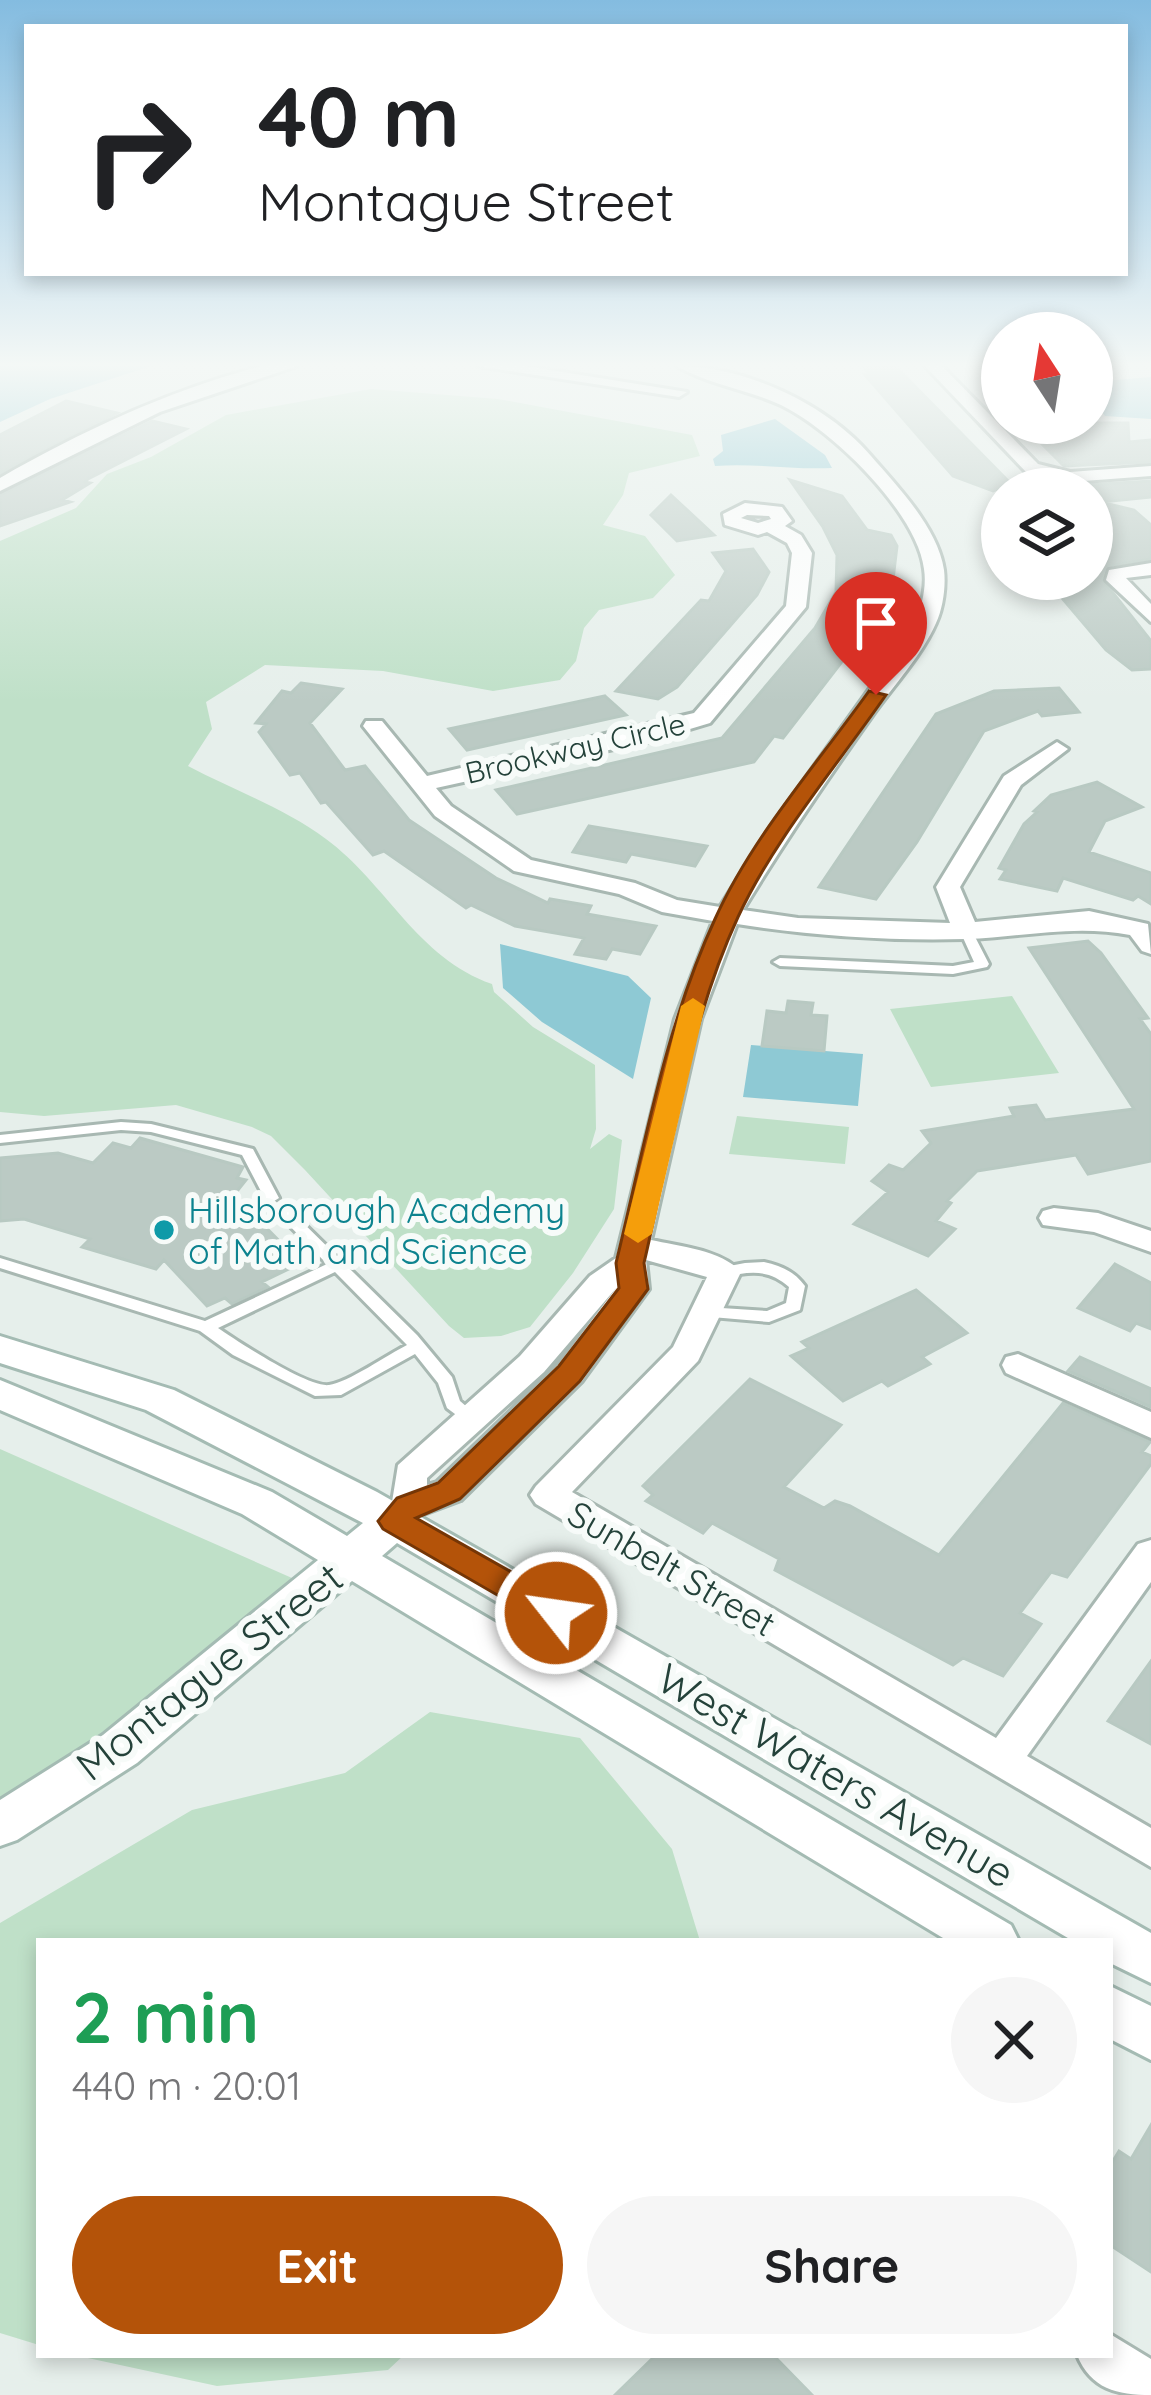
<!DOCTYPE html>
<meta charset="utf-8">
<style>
body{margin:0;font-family:Quicksand,sans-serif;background:#f6f6f6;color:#202124;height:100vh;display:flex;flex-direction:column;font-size:45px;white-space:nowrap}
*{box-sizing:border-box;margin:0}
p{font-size:39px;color:#757577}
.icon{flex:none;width:66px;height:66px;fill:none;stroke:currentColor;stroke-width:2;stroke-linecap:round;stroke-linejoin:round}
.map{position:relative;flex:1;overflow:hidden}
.panel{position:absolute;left:36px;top:1938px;width:1077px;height:420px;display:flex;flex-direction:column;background:#fff;border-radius:0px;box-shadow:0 6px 18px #0003}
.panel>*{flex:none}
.hud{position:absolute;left:24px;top:24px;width:1104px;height:252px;border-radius:0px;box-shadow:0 6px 18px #0003;background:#fff;color:#202124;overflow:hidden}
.needle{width:78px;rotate:348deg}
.fabs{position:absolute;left:981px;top:312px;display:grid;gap:24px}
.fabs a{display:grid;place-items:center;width:132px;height:132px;border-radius:50%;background:#fff;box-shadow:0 6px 18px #0003;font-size:60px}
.pin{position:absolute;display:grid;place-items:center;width:102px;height:102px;color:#fff;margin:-123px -51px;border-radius:50% 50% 50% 0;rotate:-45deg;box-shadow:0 0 12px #0007}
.pin .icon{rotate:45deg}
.me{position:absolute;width:132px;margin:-66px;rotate:300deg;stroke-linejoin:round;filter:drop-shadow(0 0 9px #0008)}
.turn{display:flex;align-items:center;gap:42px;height:252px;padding:0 36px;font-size:54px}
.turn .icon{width:156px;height:156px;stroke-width:2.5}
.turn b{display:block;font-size:84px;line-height:102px}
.round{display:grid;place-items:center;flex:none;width:126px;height:126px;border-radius:63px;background:#f6f6f6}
.summary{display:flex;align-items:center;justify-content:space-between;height:204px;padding:0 36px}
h1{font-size:72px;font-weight:800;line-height:90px;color:#1e9e55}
.button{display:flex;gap:24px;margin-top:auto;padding:24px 36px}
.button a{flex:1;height:138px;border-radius:72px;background:#b45309;color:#fff;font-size:48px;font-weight:800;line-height:138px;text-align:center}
.button a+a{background:#f6f6f6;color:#202124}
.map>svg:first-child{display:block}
</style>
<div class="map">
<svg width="1151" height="2395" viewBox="0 0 1151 2395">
<rect width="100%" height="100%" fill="#e6efeb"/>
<!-- green -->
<path fill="#bfe0c8" d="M 371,389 L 498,399 L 692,435 L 700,456 L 629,473 L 623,495 L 603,525 L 645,536 L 675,575 L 653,598 L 599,610 L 584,628 L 576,661 L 560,680 L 493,691 L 383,671 L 265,665 L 206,702 L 212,729 L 188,766 C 235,791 283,807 326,839 C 386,883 417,958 492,984 L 494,992 L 533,1027 L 595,1065 L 596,1129 L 590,1149 L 609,1134 L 622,1140 L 614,1209 L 573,1273 L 530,1327 L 501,1336 L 464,1338 L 449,1326 L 305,1170 L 271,1136 L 252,1127 L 176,1105 L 44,1116 L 0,1112 L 0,541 L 76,508 L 107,474 L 151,457 L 226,415 Z
M 1012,996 L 1059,1073 L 931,1087 L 890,1009 Z
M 737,1116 L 849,1127 L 845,1164 L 729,1154 Z
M 0,1449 L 301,1582 L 110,1736 L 0,1805 Z
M 430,1712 L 580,1738 L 672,1849 L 700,1941 L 39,1941 L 39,2345 L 0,2333 L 0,1923 L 192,1810 L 345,1773 Z
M 74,2355 L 404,2355 L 388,2370 L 217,2386 Z"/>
<!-- water -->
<path fill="#8ec9d4" d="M 0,366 L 151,366 L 50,399 L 0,422 Z
M 1151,377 L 1151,419 L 1105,416 L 1092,399 L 1092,382 Z
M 775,419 L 825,455 L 832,468 C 793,470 755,463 715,466 L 713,459 L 723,451 L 721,435 Z
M 500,944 L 628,976 L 651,998 L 633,1079 L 542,1022 L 503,988 Z
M 751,1045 L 863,1054 L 858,1106 L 743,1097 Z"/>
<!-- building -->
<path fill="#bbcac4" stroke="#b8c9c2" stroke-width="3" d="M 863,366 L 895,366 L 1011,484 L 993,491 L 953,476 L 865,375 L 869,375 Z
M 66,401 L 117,413 L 0,473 L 0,435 Z
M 152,421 L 186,429 L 88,479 L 85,482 L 90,483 L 62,500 L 70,502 L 0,526 L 0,495 Z
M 1021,423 L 1128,423 L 1129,442 L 1151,440 L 1151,462 L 1064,466 Z
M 790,480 L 842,496 L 867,530 L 891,535 L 897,546 L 892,588 L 886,587 L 881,622 L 869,638 L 854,646 L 783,738 L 774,736 L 754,762 L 517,814 L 496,790 L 722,738 L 815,628 L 836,592 L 837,555 L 823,527 Z
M 1151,481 L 1151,497 L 1102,502 L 1084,485 Z
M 671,495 L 714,535 L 677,541 L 651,515 Z
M 1092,500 L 1134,510 L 1151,525 L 1151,559 L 1108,566 L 1102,579 L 1151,641 L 1151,669 L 1132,670 L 1106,650 L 1051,585 L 1092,582 Z
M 753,549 L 769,572 L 757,595 L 677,687 L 658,699 L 616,691 L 701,600 L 709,601 L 726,571 L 713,553 Z
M 301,683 L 342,689 L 310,723 L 345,770 L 365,766 L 409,820 L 496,878 L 548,903 L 550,899 L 591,906 L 587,914 L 656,926 L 640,954 L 612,949 L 606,959 L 575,954 L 584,938 L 515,926 L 471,905 L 466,908 L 384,851 L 373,855 L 326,802 L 321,803 L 300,773 L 290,775 L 259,732 L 266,724 L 256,723 L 282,691 L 291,693 Z
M 1059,688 L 1079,712 L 1042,716 L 1038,711 L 984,731 L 917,842 L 876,899 L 819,887 L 936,714 L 994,691 Z
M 605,696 L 626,715 L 467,750 L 449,729 Z
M 1097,782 L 1142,807 L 1105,821 L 1089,852 L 1151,873 L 1151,904 L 1138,896 L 1133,900 L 1063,878 L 1057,891 L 1000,879 L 1006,870 L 999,868 L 1024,824 L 1037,812 L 1034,811 L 1051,795 Z
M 589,826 L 642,835 L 707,846 L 695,866 L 631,854 L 626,862 L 573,852 Z
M 1088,941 L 1101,953 L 1148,1018 L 1140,1019 L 1151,1034 L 1151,1161 L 1088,1174 L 1076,1155 L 977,1171 L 947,1201 L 951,1203 L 936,1221 L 955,1229 L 928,1256 L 854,1224 L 888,1192 L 872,1181 L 889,1165 L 903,1170 L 931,1143 L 922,1131 L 1014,1116 L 1010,1108 L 1036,1105 L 1045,1120 L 1134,1109 L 1029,948 Z
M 788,1001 L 813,1003 L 811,1015 L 827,1016 L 824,1051 L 762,1046 L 767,1011 L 786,1013 Z
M 140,1138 L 243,1167 L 237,1178 L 246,1180 L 234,1195 L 301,1263 L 262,1282 L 268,1287 L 232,1304 L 225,1298 L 207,1306 L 164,1260 L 156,1269 L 82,1247 L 90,1239 L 24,1219 L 0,1221 L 0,1158 L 58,1153 L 93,1163 L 113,1143 L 131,1148 Z
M 1115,1264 L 1151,1283 L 1151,1329 L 1136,1323 L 1130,1331 L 1078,1308 Z
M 916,1290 L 967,1333 L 922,1357 L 930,1364 L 888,1386 L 882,1381 L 843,1401 L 791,1356 L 809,1348 L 802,1342 Z
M 1080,1357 L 1151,1389 L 1151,1407 L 1068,1371 Z
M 750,1379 L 841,1425 L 784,1487 L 824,1508 L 835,1501 L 850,1506 L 939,1555 L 1063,1403 L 1150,1442 L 1142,1452 L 1151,1456 L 1151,1464 L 1067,1577 L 1051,1572 L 1020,1613 L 1041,1624 L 1003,1676 L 963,1658 L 953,1665 L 775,1570 L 779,1559 L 712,1523 L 703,1533 L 646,1501 L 653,1495 L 643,1486 Z
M 1151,1661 L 1151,1744 L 1108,1721 Z
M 1151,2125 L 1151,2272 L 1110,2245 L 1110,2166 L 1119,2151 L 1131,2159 Z
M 656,2355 L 773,2355 L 812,2395 L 615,2395 Z"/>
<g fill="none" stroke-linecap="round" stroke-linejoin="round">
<!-- lane casing -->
<g stroke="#a8b8b2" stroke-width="6">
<path id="lane" d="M 966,927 L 972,931 L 989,964 L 987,967 L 953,974 L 780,966 L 773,962 L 780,958 L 953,966 L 974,962 L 960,931 Z
M 121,1122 L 151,1124 L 253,1149 L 279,1198 L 271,1203 L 266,1201 L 242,1155 L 151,1132 L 121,1130 L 0,1143 L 0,1135 Z
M 285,1208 L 290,1210 L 417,1335 L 452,1377 L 460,1401 L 481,1419 L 479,1423 L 467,1423 L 447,1408 L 438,1383 L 415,1354 L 341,1395 L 315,1396 L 233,1355 L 200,1331 L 0,1268 L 0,1258 L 205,1321 L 327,1264 L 280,1216 L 277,1213 L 280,1210 ZM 335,1272 L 407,1345 C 389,1354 347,1383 329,1385 C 308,1388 237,1341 218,1328 Z
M 764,1262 C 781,1266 794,1271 805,1286 L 800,1310 L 769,1322 L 700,1316 L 698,1312 L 700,1308 L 706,1307 L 767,1311 L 786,1303 L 789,1287 C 769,1269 750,1271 725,1277 L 717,1272 L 719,1268 L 745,1263 Z"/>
</g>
<!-- street casing -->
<g stroke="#a8b8b2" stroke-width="6">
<path id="street" d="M 262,366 L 297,366 L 160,412 L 0,491 L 0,478 C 82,431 170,390 262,366 Z
M 478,366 L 525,366 L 687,392 L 679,397 Z
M 677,366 C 745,366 827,404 871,456 C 897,486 938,528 944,570 C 946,586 943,608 936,623 C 922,655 894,685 874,713 C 828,778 784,842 743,910 L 798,918 L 950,923 L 936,887 L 1004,776 L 1057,742 L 1068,749 L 1021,785 L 960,887 L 975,922 L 1089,911 L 1148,924 L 1151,954 L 1142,951 L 1130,935 C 1074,924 1023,937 966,939 C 890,941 811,936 737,924 L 701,1019 L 651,1240 C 678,1246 722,1250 741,1272 L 698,1361 L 572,1492 L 996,1738 L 1138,1544 L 1151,1540 L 1151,1582 L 1027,1756 L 1151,1828 L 1151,1867 L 536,1504 L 530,1495 L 536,1486 L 673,1347 L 707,1277 L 646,1260 L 649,1289 L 582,1381 L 461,1500 L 421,1515 L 408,1530 L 395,1534 L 382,1530 L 377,1521 L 392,1502 L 398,1465 L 520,1356 L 590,1276 L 616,1258 L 675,1019 L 713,921 L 662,912 L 619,894 L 514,871 L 435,816 L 363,726 L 366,721 L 382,721 L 427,776 L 694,713 L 786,606 L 792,553 L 787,543 L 767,532 L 758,535 L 725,525 L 723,514 L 745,503 L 782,507 L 792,521 L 785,526 L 801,535 L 812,553 L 806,607 L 710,723 L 650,741 L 436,788 L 451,806 L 531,860 L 635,883 L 677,900 L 720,907 L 767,832 L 916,624 C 921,606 927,588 924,569 C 917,512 831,429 781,405 C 749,390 707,384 677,366 ZM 747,515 L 769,516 L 771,519 L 758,523 L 741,518 ZM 617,1287 L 558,1365 L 437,1482 L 427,1485 L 427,1478 L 544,1372 Z
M 925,366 L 942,366 L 1038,464 L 1070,472 L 1151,466 L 1151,476 L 1070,482 L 1026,472 Z
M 1151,563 L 1151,575 L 1126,578 L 1151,604 L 1151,622 L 1106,580 L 1109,570 Z
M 1054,1208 L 1098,1213 L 1151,1231 L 1151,1252 L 1094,1232 L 1043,1225 L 1039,1218 L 1043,1211 Z
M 1018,1354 L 1151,1412 L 1151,1438 L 1006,1373 L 1002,1365 L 1006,1357 Z
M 1110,2334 L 1151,2359 L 1151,2395 C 1117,2395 1091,2389 1077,2355 L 1110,2355 Z"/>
</g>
<!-- secondary casing -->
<g stroke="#a4bbb3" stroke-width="6">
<path id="secondary" d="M 0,1336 L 174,1390 L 377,1492 L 1151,1933 L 1151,1983 L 1110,1963 L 1110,1941 L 1073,1941 L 397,1543 L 382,1556 L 1011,1925 L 1019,1941 L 948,1941 L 352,1581 L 137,1763 L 17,1840 L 0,1846 L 0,1800 L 103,1735 L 318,1560 L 242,1514 L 0,1410 L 0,1380 L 272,1492 L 347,1536 L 363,1523 L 146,1410 L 0,1363 Z
M 1110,1986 L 1151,2006 L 1151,2060 L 1110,2039 Z"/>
</g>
<!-- lane -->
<use href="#lane" fill="#fff" fill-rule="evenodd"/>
<!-- street -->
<use href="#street" fill="#fff" fill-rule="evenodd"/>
<!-- secondary -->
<use href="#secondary" fill="#fff" fill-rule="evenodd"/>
</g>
<!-- sky -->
<linearGradient id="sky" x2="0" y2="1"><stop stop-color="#84bce0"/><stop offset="0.52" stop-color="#f4f8f6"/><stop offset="1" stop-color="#f4f8f6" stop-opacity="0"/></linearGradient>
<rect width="1151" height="702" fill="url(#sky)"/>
<!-- route -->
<path fill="#b45309" stroke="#753606" stroke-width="3" d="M 869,691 L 886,695 C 836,767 775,838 738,917 C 688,1025 671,1148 644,1263 L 648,1289 L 580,1381 L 460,1499 L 416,1518 L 568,1604 L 573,1613 L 568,1622 L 556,1626 L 544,1622 L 383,1529 L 378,1521 L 397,1498 L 438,1483 L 559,1366 L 619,1288 L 616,1263 C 644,1148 665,1027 715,919 C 752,837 817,764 869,691 Z"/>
<!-- slow -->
<path fill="#f59e0b" d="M 693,998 L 705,1006 L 652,1234 L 638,1243 L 624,1234 L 681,1006 Z"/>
<!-- markers -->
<circle fill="#0f9aa8" stroke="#f7fbf9" stroke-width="4.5" cx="164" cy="1230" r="12"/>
<g text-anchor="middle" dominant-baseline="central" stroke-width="12" stroke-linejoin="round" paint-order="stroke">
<!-- far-street labels -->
<g font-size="30" fill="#24423a" stroke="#f7fbf9">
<text transform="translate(575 748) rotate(-13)">Brookway Circle</text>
</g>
<!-- culture labels -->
<g font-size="36" fill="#0d838f" stroke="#f7fbf9" text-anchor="start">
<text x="188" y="1209">Hillsborough Academy<tspan x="188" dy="41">of Math and Science</tspan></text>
</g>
<!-- street labels -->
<g font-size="36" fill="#24423a" stroke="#f7fbf9">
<text transform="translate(672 1568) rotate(30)">Sunbelt Street</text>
</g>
<!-- near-street labels -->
<g font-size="42" fill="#24423a" stroke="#f7fbf9">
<text transform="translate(209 1671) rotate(-38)">Montague Street</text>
<text transform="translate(836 1775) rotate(30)">West Waters Avenue</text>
</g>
</g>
</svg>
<div class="fabs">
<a><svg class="needle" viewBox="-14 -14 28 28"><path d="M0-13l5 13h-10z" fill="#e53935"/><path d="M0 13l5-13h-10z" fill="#757577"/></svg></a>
<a><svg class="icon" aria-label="layers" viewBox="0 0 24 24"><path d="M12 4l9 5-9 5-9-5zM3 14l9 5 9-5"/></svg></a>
</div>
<div class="pin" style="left:876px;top:695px;background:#d93025"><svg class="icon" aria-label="arrive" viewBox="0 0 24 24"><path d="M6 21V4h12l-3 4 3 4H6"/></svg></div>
<svg class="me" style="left:556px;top:1613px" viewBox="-20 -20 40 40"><circle r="17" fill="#b45309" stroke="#fff" stroke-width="3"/><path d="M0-11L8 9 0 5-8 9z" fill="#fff"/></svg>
<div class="hud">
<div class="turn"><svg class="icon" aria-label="right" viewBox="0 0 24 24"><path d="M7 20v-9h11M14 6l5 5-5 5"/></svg><div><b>40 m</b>Montague Street</div></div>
</div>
<section class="panel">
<div class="summary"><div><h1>2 min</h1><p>440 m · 20:01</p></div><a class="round"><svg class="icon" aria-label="close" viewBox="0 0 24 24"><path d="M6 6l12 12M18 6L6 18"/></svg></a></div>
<div class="button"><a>Exit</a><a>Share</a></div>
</section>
</div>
